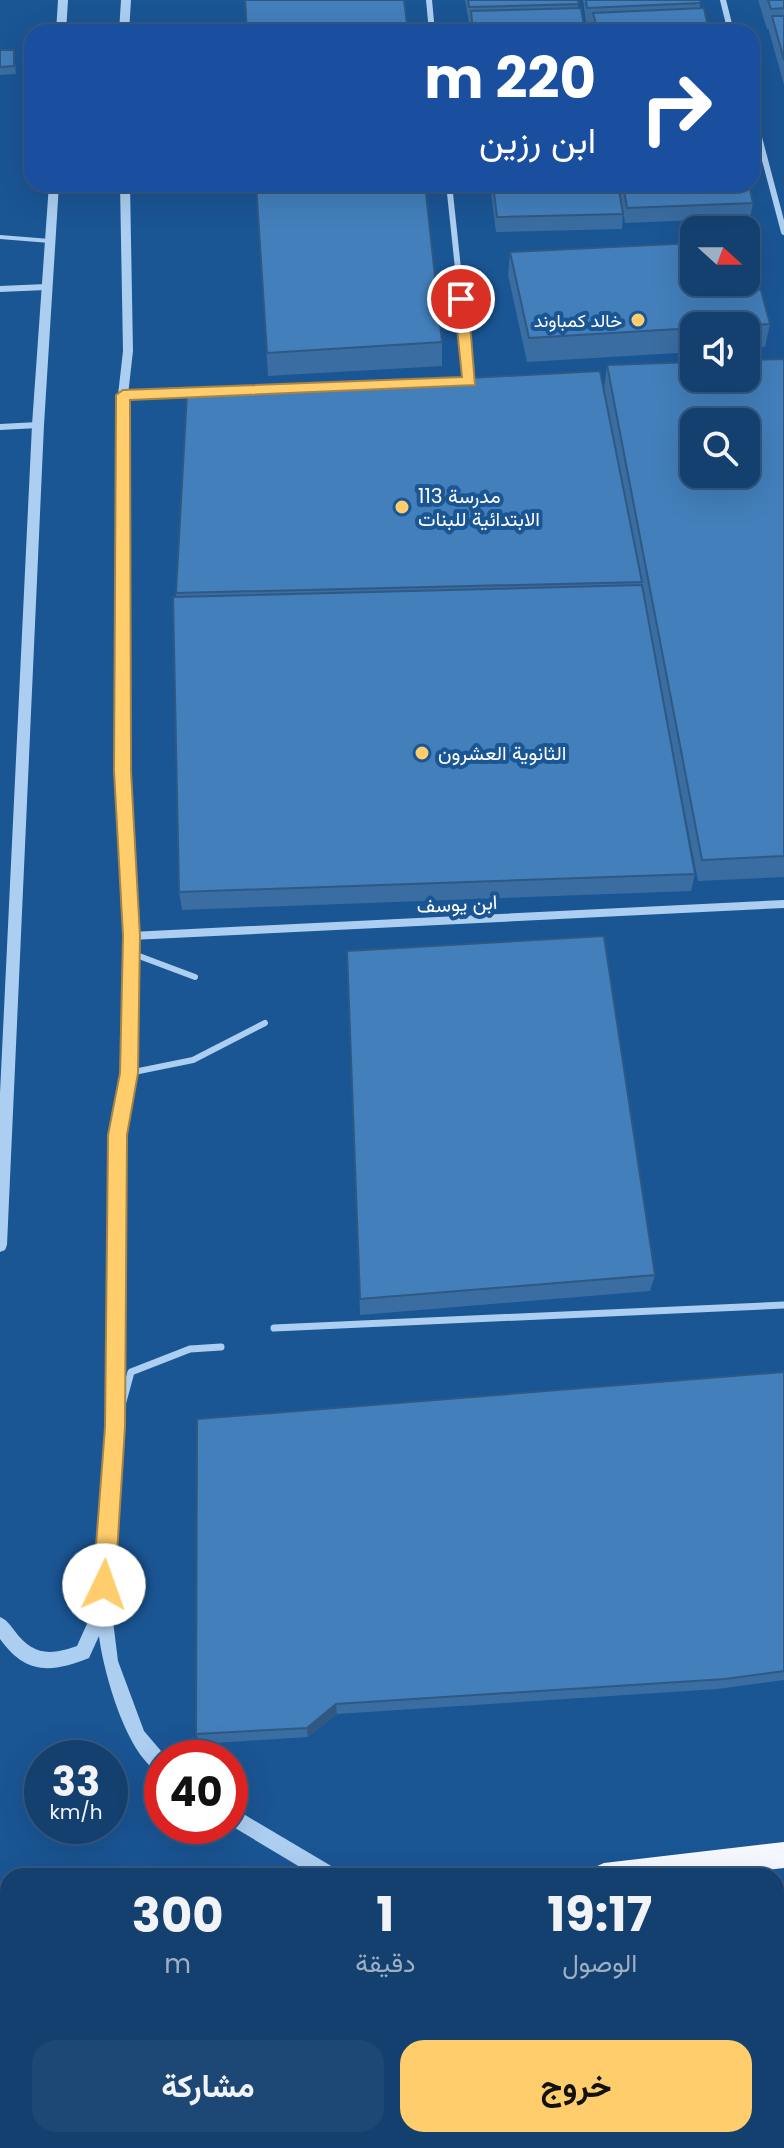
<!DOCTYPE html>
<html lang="ar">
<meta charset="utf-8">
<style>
body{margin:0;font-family:Poppins,Vazirmatn,sans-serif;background:#1d4774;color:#f1f3f6;direction:rtl;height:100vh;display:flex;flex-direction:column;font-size:30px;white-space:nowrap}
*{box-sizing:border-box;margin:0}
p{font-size:26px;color:#9dafc3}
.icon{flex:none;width:44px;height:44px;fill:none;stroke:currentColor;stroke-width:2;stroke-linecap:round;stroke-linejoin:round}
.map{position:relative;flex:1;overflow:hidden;direction:ltr}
.side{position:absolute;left:0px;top:1868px;width:784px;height:280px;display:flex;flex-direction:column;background:#14406f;border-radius:24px 24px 0 0;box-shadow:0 8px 32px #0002,0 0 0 2px #335982;direction:rtl}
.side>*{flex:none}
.guide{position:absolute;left:24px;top:24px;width:736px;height:168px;border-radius:24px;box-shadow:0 8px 32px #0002,0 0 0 2px #335982;direction:rtl;background:#1a4fa0;color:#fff;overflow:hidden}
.needle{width:52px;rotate:111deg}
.fabs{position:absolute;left:680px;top:216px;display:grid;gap:16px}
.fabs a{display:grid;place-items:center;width:80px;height:80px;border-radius:16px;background:#14406f;box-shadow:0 8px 32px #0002,0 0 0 2px #335982;font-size:40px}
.speed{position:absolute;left:24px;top:1740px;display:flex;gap:16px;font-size:40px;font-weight:700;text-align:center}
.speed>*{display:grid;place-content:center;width:104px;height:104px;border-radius:50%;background:#14406f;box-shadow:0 8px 32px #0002,0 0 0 2px #335982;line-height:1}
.speed small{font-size:20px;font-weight:400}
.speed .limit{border:12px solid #d22;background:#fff;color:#111}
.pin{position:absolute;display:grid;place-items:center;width:68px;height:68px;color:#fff;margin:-34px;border:4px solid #fff;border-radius:50%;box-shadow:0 2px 8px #0007}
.me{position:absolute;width:88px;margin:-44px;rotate:3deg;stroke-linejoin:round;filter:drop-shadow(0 0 6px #0008)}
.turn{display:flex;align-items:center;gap:28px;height:168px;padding:0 32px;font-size:36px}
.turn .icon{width:104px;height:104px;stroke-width:2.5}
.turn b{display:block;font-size:56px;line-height:68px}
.eta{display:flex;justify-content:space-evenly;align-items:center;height:136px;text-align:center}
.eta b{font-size:48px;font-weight:700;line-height:56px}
.primary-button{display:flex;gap:16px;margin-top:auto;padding:16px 32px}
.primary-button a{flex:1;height:92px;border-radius:24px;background:#ffcd6b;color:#111;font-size:32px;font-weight:700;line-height:92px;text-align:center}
.primary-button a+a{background:#1d4774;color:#f1f3f6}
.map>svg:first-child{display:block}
</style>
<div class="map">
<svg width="784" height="2148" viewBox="0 0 784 2148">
<rect width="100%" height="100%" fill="#1a5594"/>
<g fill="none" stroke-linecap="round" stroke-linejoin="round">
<!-- service-far2 -->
<path stroke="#accef0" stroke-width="4" d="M 0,237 L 50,241"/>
<!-- service-far1 -->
<path stroke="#accef0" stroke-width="6" d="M 131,953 L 195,977
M 129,1073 L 193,1060 L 265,1023"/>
<!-- service -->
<path stroke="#accef0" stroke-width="7" d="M 274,1328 L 784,1305
M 122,1405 L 131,1372 L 190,1349 L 221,1347"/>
<!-- minor-far1 -->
<path stroke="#accef0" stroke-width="6" d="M 429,0 L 432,32
M 723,0 L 731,32
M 752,111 L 784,232
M 449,184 L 470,381
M 0,289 L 46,287
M 123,395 L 218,391
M 0,427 L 38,425"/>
<!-- minor -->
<path stroke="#accef0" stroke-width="8" d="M 131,936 L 784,904"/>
<!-- tertiary -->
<path fill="#accef0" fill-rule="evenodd" d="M 58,0 L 68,0 L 66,32 L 56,32 Z
M 121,0 L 131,0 L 129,32 L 119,32 Z
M 49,184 L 59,184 L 44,425 L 7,1245 L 5,1250 L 0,1252 L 0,1093 L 32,425 Z
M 120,184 L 130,184 L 133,351 L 128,395 L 129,771 L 138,936 L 136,1073 L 124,1135 L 123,1427 L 111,1605 L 118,1661 L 144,1731 L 167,1758 L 162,1758 L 162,1774 C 127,1759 103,1670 99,1636 L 89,1658 C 51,1673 26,1675 0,1639 L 0,1617 C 7,1620 9,1624 14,1630 C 32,1655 49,1656 77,1646 L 95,1606 L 107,1427 L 110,1135 L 122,1073 L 124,936 L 117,771 L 118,395 L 123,351 Z
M 230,1806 L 338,1870 L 341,1876 L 315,1876 L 230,1825 Z"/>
<!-- primary -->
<path fill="#f5f9ff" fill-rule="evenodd" d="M 784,1842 L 784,1868 L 712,1876 L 591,1876 L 595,1867 L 604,1863 Z
M 8,1900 L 8,1926 L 0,1927 L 0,1901 Z"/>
<!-- motorway -->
<path fill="#fff" fill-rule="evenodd" d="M 784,1965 L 784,1997 L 776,1998 L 776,1966 Z
M 0,2026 L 8,2026 L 8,2058 L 0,2058 Z"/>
</g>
<!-- wall -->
<path fill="#3a6da1" d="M 465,0 L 578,0 L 578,8 L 585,32 L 471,32 L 470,22 L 469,22 Z
M 583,0 L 700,0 L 700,8 L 709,32 L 593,32 L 592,23 L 586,23 Z
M 758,0 L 784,0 L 784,85 L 769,31 L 769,29 L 767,29 Z
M 0,50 L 14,50 L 16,74 L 0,75 Z
M 256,184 L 442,342 L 442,366 L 268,376 Z
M 490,184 L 618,184 L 623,214 L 622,229 L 496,232 Z
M 619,184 L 749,184 L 753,203 L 750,218 L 625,223 Z
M 510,252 L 735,287 L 770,324 L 765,347 L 746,349 L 746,326 L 694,326 L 694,352 L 527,362 L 508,275 Z
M 784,359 L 784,877 L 698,881 L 646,612 L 695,874 L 691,891 L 182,910 L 179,892 L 176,593 L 616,450 L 604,389 L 607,365 Z
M 347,951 L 655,1275 L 650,1291 L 360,1315 Z
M 784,1372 L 784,1680 L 718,1689 L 337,1714 L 308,1737 L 200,1744 L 196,1734 Z"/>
<!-- shaded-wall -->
<path fill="#2f5983" d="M 336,1704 L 337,1714 L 308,1737 L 307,1728 Z"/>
<!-- building -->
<path fill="#437fbb" stroke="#2f5983" stroke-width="2" fill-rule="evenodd" d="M 245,0 L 404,0 L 408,32 L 247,32 Z
M 468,0 L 578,0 L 579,4 L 469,7 Z
M 586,0 L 700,0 L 700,3 L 587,8 Z
M 768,0 L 784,0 L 784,8 L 771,9 Z
M 581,8 L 585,32 L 473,32 L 471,11 Z
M 704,8 L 709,32 L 598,32 L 593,13 Z
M 772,16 L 784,16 L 784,60 Z
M 0,50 L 14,50 L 14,66 L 0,67 Z
M 256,184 L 425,184 L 442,342 L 267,353 Z
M 493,184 L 618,184 L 623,214 L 497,217 Z
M 623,184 L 749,184 L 753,203 L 627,208 Z
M 694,243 L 694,282 L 736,282 L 735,287 L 761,290 L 770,324 L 736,326 L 694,326 L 694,328 L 529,338 L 510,252 Z
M 784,359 L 784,856 L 702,860 L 607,365 L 694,362 L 694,378 L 746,378 L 746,360 ZM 694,422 L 746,422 L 746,474 L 694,474 Z
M 600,371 L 642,582 L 176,593 L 187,393 Z
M 642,585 L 695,874 L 179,892 L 173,597 Z
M 604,936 L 655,1275 L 360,1299 L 347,951 Z
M 784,1372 L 784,1671 L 725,1679 L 336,1704 L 307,1728 L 196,1734 L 197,1419 Z"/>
<!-- route -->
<path fill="#ffcd6b" stroke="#a68546" stroke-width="2" d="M 461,295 L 468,299 L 475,385 L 130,400 L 131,771 L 140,936 L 138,1073 L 127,1135 L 125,1427 L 115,1585 L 112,1593 L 104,1596 L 96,1593 L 93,1585 L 105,1427 L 108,1135 L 120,1073 L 123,936 L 114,771 L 116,395 L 123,390 L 462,377 L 454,299 Z"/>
<!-- markers -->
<g fill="#ffcd6b" stroke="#1a5594" stroke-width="3">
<circle cx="638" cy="320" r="8"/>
<circle cx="402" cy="507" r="8"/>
<circle cx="422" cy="753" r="8"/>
</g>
<g text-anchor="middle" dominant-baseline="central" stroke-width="8" stroke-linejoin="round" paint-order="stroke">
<!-- far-poi labels -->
<g font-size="18" fill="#fff" stroke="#1a5594" text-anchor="end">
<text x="622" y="320">خالد كمباوند</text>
</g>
<!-- poi labels -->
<g font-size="20" fill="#fff" stroke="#1a5594" text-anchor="start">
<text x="418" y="496">مدرسة 113<tspan x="418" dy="23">الابتدائية للبنات</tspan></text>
<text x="438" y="753">الثانوية العشرون</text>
</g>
<!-- street labels -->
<g font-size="20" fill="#fff" stroke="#1a5594">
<text transform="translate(457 904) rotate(-3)">ابن يوسف</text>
</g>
</g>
</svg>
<div class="fabs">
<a><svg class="needle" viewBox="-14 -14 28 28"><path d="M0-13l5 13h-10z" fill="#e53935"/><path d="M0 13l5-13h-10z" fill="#9dafc3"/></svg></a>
<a><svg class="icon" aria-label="sound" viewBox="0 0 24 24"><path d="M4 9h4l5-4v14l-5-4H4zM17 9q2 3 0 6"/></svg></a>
<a><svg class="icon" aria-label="search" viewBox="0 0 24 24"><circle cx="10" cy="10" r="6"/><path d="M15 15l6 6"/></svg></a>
</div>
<div class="speed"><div>33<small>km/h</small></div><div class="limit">40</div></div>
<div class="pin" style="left:461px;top:299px;background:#d93025"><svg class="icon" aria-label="arrive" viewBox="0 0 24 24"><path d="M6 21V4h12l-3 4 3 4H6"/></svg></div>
<svg class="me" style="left:104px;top:1585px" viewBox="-20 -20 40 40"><circle r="19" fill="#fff"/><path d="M0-13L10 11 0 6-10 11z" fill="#ffcd6b"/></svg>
<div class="guide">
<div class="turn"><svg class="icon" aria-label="right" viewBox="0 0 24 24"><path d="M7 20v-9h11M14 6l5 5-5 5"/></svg><div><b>220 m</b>ابن رزين</div></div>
</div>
<section class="side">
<div class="eta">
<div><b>19:17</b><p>الوصول</p></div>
<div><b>1</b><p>دقيقة</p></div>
<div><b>300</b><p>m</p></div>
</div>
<div class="primary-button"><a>خروج</a><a>مشاركة</a></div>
</section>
</div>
